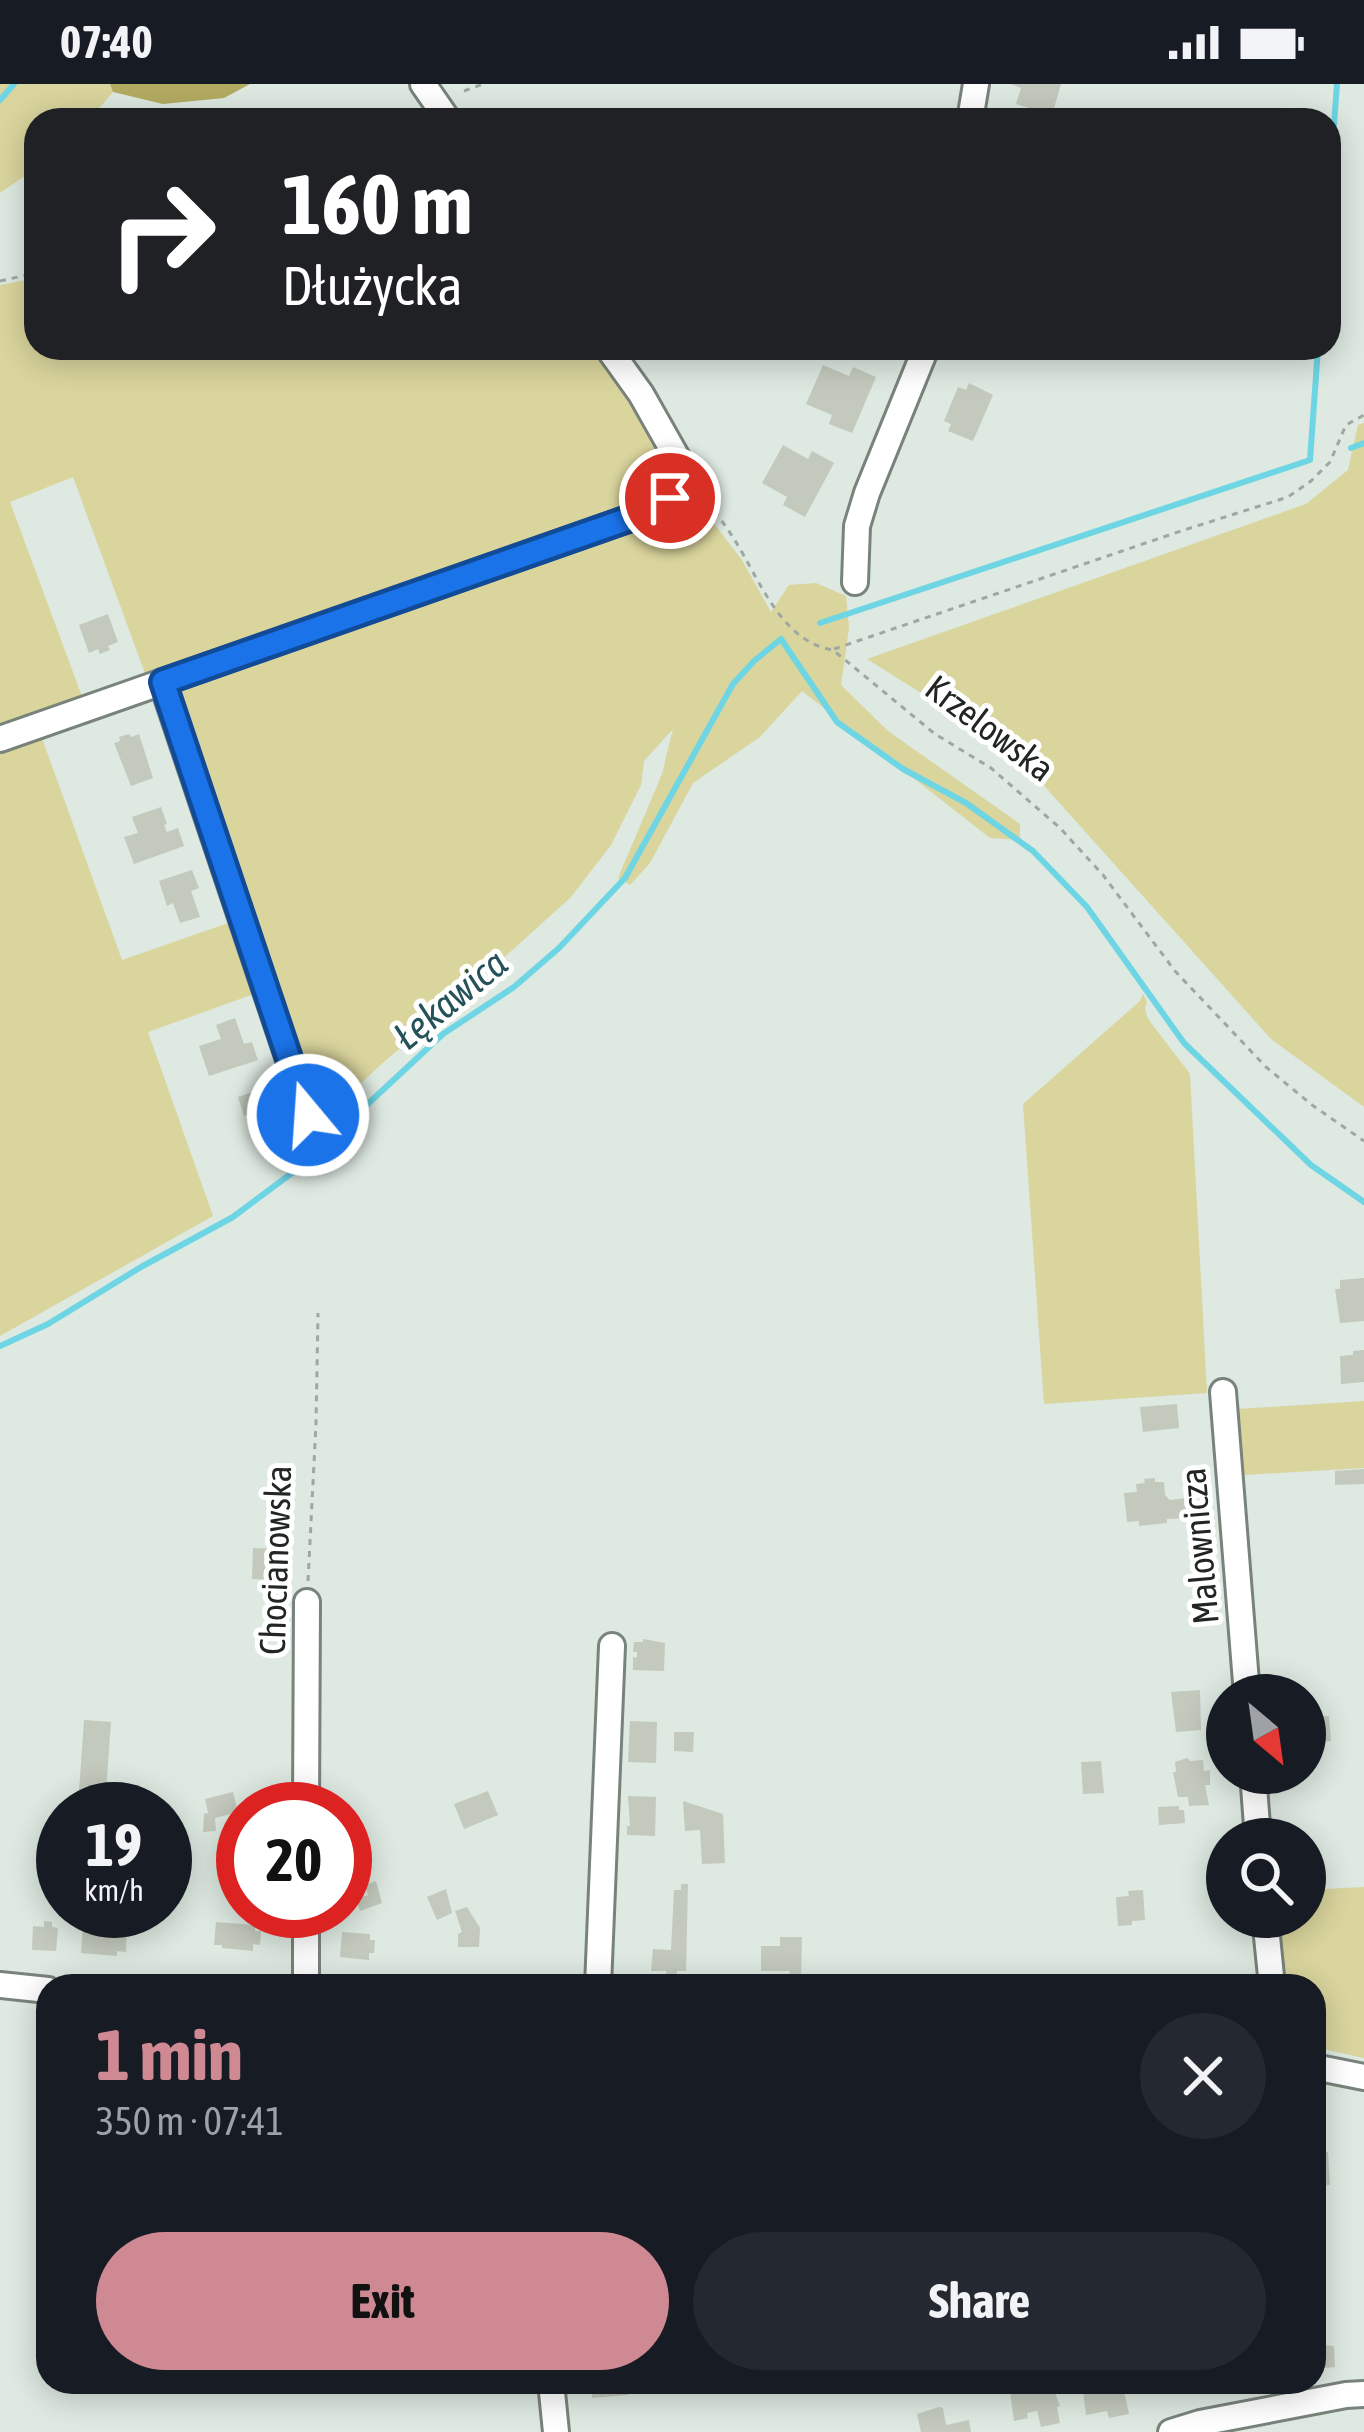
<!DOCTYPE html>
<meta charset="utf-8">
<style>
body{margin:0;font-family:"Asap Condensed",sans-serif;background:#242831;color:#f1f3f6;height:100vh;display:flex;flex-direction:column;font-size:45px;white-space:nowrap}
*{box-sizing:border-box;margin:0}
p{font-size:39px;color:#9ea1a6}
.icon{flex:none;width:66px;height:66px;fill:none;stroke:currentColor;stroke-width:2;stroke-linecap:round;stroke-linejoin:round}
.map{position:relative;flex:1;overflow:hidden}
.sheet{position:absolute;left:36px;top:1890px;width:1290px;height:420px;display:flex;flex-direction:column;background:#171b24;border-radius:36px;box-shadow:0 6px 30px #0003}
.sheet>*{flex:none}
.top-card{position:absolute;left:24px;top:24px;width:1317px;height:252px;border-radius:36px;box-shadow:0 6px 30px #0003;background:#202124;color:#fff;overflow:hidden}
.needle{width:78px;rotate:151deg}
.buttons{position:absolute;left:1206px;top:1590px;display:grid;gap:24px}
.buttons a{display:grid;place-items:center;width:120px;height:120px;border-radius:50%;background:#171b24;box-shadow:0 6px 30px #0003;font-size:60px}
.speed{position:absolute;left:36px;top:1698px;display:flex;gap:24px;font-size:60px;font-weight:700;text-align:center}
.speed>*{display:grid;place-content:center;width:156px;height:156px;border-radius:50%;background:#171b24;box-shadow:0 6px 30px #0003;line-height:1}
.speed small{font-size:30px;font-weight:400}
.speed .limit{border:18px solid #d22;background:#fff;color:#111}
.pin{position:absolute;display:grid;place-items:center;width:102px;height:102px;color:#fff;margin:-51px;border:6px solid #fff;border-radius:50%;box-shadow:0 3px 12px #0007}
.me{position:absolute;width:132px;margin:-66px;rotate:342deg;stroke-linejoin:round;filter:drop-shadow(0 0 9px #0008)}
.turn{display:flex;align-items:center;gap:42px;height:252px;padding:0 60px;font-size:54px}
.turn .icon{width:156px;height:156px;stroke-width:2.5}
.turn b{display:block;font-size:84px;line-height:102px}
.round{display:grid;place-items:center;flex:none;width:126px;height:126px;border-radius:63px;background:#242831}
.summary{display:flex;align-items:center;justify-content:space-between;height:204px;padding:0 60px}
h1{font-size:72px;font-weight:700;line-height:90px;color:#ce8993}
.action{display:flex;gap:24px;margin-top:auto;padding:24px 60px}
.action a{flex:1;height:138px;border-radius:72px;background:#ce8993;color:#111;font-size:48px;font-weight:700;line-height:138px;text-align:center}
.action a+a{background:#242831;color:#f1f3f6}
.status{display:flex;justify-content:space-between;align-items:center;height:84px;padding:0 60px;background:#171b24;direction:ltr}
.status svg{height:33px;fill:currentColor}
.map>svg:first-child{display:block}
</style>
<div class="status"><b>07:40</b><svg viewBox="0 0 49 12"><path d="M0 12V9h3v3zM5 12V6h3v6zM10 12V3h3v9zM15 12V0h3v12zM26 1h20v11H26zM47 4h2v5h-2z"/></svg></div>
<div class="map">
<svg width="1364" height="2348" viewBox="0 0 1364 2348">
<rect width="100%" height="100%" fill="#dde9e1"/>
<!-- green -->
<path fill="#dad59d" d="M 0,0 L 110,0 L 113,8 L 89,36 L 36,36 L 36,84 L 0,109 Z
M 36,194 L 36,264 L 598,264 L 675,380 L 668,410 L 146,592 L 73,393 L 10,418 L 84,618 L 0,648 L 0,201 Z
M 1364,339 L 1364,1023 L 1271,955 L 1012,666 L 867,575 L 1306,420 L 1348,386 L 1358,341 Z
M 688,406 L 742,476 L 771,528 L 789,501 L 816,499 L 846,512 L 849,544 L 841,601 L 888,647 L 1020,740 L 1020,756 L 990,754 L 802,607 L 760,653 L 693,699 L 650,779 L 630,801 L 618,794 L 662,690 L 673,645 L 644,677 L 641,701 L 611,761 L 571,813 L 478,897 C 458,931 422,946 392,971 C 368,991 346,1015 323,1037 L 313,1012 L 313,988 L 295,961 L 177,612 L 182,601 L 671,424 Z
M 39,646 L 122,876 L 234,837 L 257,909 L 148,948 L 213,1132 L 0,1252 L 0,661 Z
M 1143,910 L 1147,917 L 1145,925 L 1148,935 L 1190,990 L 1207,1309 L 1044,1320 L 1023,1020 L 1140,917 Z
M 1364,1317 L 1364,1384 L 1243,1391 L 1237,1325 Z
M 1364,1803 L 1364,1974 L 1314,1963 L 1314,1902 L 1280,1902 L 1275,1833 L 1305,1833 L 1305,1806 Z"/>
<!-- forest -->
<path fill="#b3ab60" d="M 110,0 L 250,0 L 224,14 L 163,20 L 113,8 Z"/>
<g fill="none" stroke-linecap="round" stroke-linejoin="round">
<!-- stream -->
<path stroke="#6ed5e4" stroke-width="6" d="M 0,16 L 14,0
M 1329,110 L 1337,0
M 1351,364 L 1364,359
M 820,539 L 1310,376 L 1318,264
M 0,1262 L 48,1240 L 141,1183 L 233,1133 L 300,1083 L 443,950 L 514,903 L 559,864 L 625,794 L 733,600 L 754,577 L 781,555 L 837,638 L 903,685 L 966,719 L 1033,767 L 1087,823 L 1184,959 L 1311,1081 L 1364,1118"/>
</g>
<!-- building -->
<path fill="#c3c9bd" d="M 1011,0 L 1061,0 L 1052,31 L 1016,20 L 1021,4 Z
M 823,281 L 849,292 L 853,283 L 876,293 L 852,349 L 829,340 L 832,331 L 806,320 Z
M 969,299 L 993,311 L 973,357 L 948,347 L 951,340 L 944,337 L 958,303 L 966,306 Z
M 783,361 L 808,375 L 812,367 L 834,379 L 805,433 L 783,421 L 787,413 L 762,399 Z
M 108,530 L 118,558 L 108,562 L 110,566 L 100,570 L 98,565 L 89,569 L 79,541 Z
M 129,650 L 131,653 L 139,650 L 153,694 L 131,702 L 114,659 L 120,657 L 119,653 Z
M 161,723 L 167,740 L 164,741 L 167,748 L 178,744 L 184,762 L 134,780 L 124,753 L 138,749 L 132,733 Z
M 192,786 L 199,804 L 191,807 L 200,833 L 180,839 L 173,819 L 167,822 L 159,797 Z
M 235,934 L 244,960 L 252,958 L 258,976 L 209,992 L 199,962 L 221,955 L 216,941 Z
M 264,1004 L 271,1023 L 244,1032 L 238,1013 Z
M 1364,1194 L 1364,1237 L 1340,1239 L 1335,1205 L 1340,1205 L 1340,1196 Z
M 1364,1266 L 1364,1298 L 1341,1300 L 1340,1272 L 1353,1271 L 1353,1267 Z
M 1177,1320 L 1179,1344 L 1143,1348 L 1140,1323 Z
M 1364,1385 L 1364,1400 L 1335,1401 L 1335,1387 Z
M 1155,1394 L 1155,1398 L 1164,1398 L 1165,1411 L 1170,1416 L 1186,1414 L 1188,1434 L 1167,1435 L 1167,1439 L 1139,1442 L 1139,1437 L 1127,1438 L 1124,1409 L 1137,1408 L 1136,1400 L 1145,1399 L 1144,1395 Z
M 253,1464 L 280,1465 L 280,1496 L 252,1495 Z
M 643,1555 L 665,1559 L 664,1587 L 633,1586 L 633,1573 L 637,1574 L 637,1568 L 633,1568 L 634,1558 L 643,1558 Z
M 1200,1606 L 1201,1646 L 1176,1648 L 1171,1608 Z
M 1329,1632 L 1331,1657 L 1305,1659 L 1305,1634 Z
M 84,1636 L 111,1638 L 106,1708 L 79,1707 Z
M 630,1637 L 657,1638 L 656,1679 L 628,1678 Z
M 674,1648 L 694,1648 L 693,1668 L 674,1667 Z
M 1187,1674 L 1190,1677 L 1203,1676 L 1204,1687 L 1210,1686 L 1210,1701 L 1205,1701 L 1209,1721 L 1189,1722 L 1188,1713 L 1178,1713 L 1173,1688 L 1176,1688 L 1175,1678 Z
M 1101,1677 L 1104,1709 L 1083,1710 L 1081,1678 Z
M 488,1707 L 498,1731 L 464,1745 L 454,1720 Z
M 233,1708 L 238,1728 L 215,1734 L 216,1747 L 203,1748 L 204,1730 L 208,1729 L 205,1715 Z
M 628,1712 L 656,1713 L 655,1752 L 627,1751 L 627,1742 L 630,1742 Z
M 683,1717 L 723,1730 L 725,1779 L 702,1780 L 700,1746 L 685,1747 Z
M 1179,1722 L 1179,1726 L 1184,1726 L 1185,1739 L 1159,1741 L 1158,1723 Z
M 376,1797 L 382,1819 L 360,1827 L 356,1815 L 368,1811 L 365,1801 Z
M 681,1800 L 688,1800 L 686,1887 L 677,1887 L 676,1894 L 667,1893 L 666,1887 L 651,1887 L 653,1865 L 671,1866 L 674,1806 L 681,1806 Z
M 446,1805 L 452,1829 L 437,1836 L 427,1813 Z
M 1143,1806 L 1145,1836 L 1132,1837 L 1132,1841 L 1118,1842 L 1116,1813 L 1129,1812 L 1128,1807 Z
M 467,1823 L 480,1844 L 479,1863 L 458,1863 L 458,1850 L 462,1848 L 455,1827 Z
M 95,1827 L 114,1827 L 114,1834 L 109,1836 L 109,1840 L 127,1841 L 126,1868 L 117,1867 L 117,1872 L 81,1869 L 83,1844 L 91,1845 Z
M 44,1837 L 52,1838 L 52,1843 L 58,1844 L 56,1867 L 32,1866 L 33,1842 L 44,1843 Z
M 216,1838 L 255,1841 L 255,1847 L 261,1847 L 260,1861 L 253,1860 L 253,1867 L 222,1864 L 222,1861 L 214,1861 Z
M 342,1848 L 370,1850 L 370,1856 L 375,1856 L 374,1869 L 369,1869 L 369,1876 L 340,1873 Z
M 780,1853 L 802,1853 L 801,1892 L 789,1892 L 790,1887 L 761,1887 L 761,1862 L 780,1862 Z
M 1328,2068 L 1330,2101 L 1318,2102 L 1317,2096 L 1314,2097 L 1314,2069 Z
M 1314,2260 L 1334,2262 L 1335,2283 L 1314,2285 Z
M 591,2298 L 627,2298 L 628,2311 L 592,2314 Z
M 1021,2298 L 1051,2298 L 1060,2322 L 1057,2323 L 1060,2339 L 1041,2343 L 1037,2327 L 1027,2329 L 1028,2334 L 1014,2337 L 1009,2300 Z
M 1082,2298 L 1109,2298 L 1111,2305 L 1123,2302 L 1129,2330 L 1109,2334 L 1107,2327 L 1086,2331 Z
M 939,2323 L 943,2324 L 946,2341 L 969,2336 L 971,2348 L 921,2348 L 917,2330 Z"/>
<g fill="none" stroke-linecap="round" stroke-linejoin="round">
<!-- minor casing -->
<g stroke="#78837b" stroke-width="30">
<path id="minor" d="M 423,0 L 448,36
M 970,36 L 976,0
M 855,498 L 857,442 L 867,409 L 926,264
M 162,598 L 308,1032
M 0,655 L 645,429 L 670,414 L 684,386 L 641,310 L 608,264
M 1223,1308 L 1247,1611
M 1253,1689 L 1258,1755
M 306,1725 L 307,1518
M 306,1827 L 306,1902
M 1265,1833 L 1272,1902
M 0,1901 L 48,1906
M 598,1902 L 612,1562
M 1314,1983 L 1364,1993
M 551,2298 L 556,2348
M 1171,2348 L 1200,2339 L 1346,2311 L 1364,2310"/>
</g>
<!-- path -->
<path stroke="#9ea8a1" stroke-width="3" stroke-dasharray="6 6" stroke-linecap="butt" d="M 464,7 L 483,0
M 0,197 L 36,189
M 700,408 C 712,424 724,439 734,455 C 759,494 781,558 833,566 L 935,650 L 991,684 L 1060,744 L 1103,791 L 1175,887 L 1266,983 L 1312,1021 L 1364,1057
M 834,565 L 1181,447 L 1288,413 L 1311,397 L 1330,378 L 1346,341 L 1364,331
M 308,1497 L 316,1340 L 318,1229"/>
<!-- minor -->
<use href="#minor" stroke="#fff" stroke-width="24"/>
</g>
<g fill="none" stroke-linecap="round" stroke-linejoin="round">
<!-- route casing -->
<g stroke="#114b97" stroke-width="30">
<path id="route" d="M 308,1031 L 163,598 L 645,429 L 670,414"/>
</g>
<!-- route -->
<use href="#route" stroke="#1a73e8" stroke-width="21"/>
</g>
<g text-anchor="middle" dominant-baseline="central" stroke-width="10" stroke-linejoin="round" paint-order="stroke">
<!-- street labels -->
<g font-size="36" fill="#222623" stroke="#fff">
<text transform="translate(990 644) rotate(37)">Krzelowska</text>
<text transform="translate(1199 1462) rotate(-95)">Malownicza</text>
<text transform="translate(275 1476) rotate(-88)">Chocianowska</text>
</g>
<!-- water labels -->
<g font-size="39" font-style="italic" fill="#255259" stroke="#fff">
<text transform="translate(450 915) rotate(-39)">Łękawica</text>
</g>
</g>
</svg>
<div class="buttons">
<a><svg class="needle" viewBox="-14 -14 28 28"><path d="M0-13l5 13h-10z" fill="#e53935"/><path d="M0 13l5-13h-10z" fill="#9ea1a6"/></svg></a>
<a><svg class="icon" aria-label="search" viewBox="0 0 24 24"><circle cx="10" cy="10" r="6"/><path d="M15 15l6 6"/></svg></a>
</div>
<div class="speed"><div>19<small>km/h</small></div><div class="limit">20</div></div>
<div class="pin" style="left:670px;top:414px;background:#d93025"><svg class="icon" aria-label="arrive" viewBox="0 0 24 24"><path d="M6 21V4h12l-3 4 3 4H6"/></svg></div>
<svg class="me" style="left:308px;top:1031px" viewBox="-20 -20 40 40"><circle r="17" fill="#1a73e8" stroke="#fff" stroke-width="3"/><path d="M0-11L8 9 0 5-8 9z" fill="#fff"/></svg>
<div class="top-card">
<div class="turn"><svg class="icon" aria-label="right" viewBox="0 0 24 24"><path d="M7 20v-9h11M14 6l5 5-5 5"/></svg><div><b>160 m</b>Dłużycka</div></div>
</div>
<section class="sheet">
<div class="summary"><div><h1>1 min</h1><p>350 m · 07:41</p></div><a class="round"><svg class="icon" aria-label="close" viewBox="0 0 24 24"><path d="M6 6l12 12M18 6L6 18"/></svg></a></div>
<div class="action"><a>Exit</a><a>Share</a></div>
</section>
</div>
